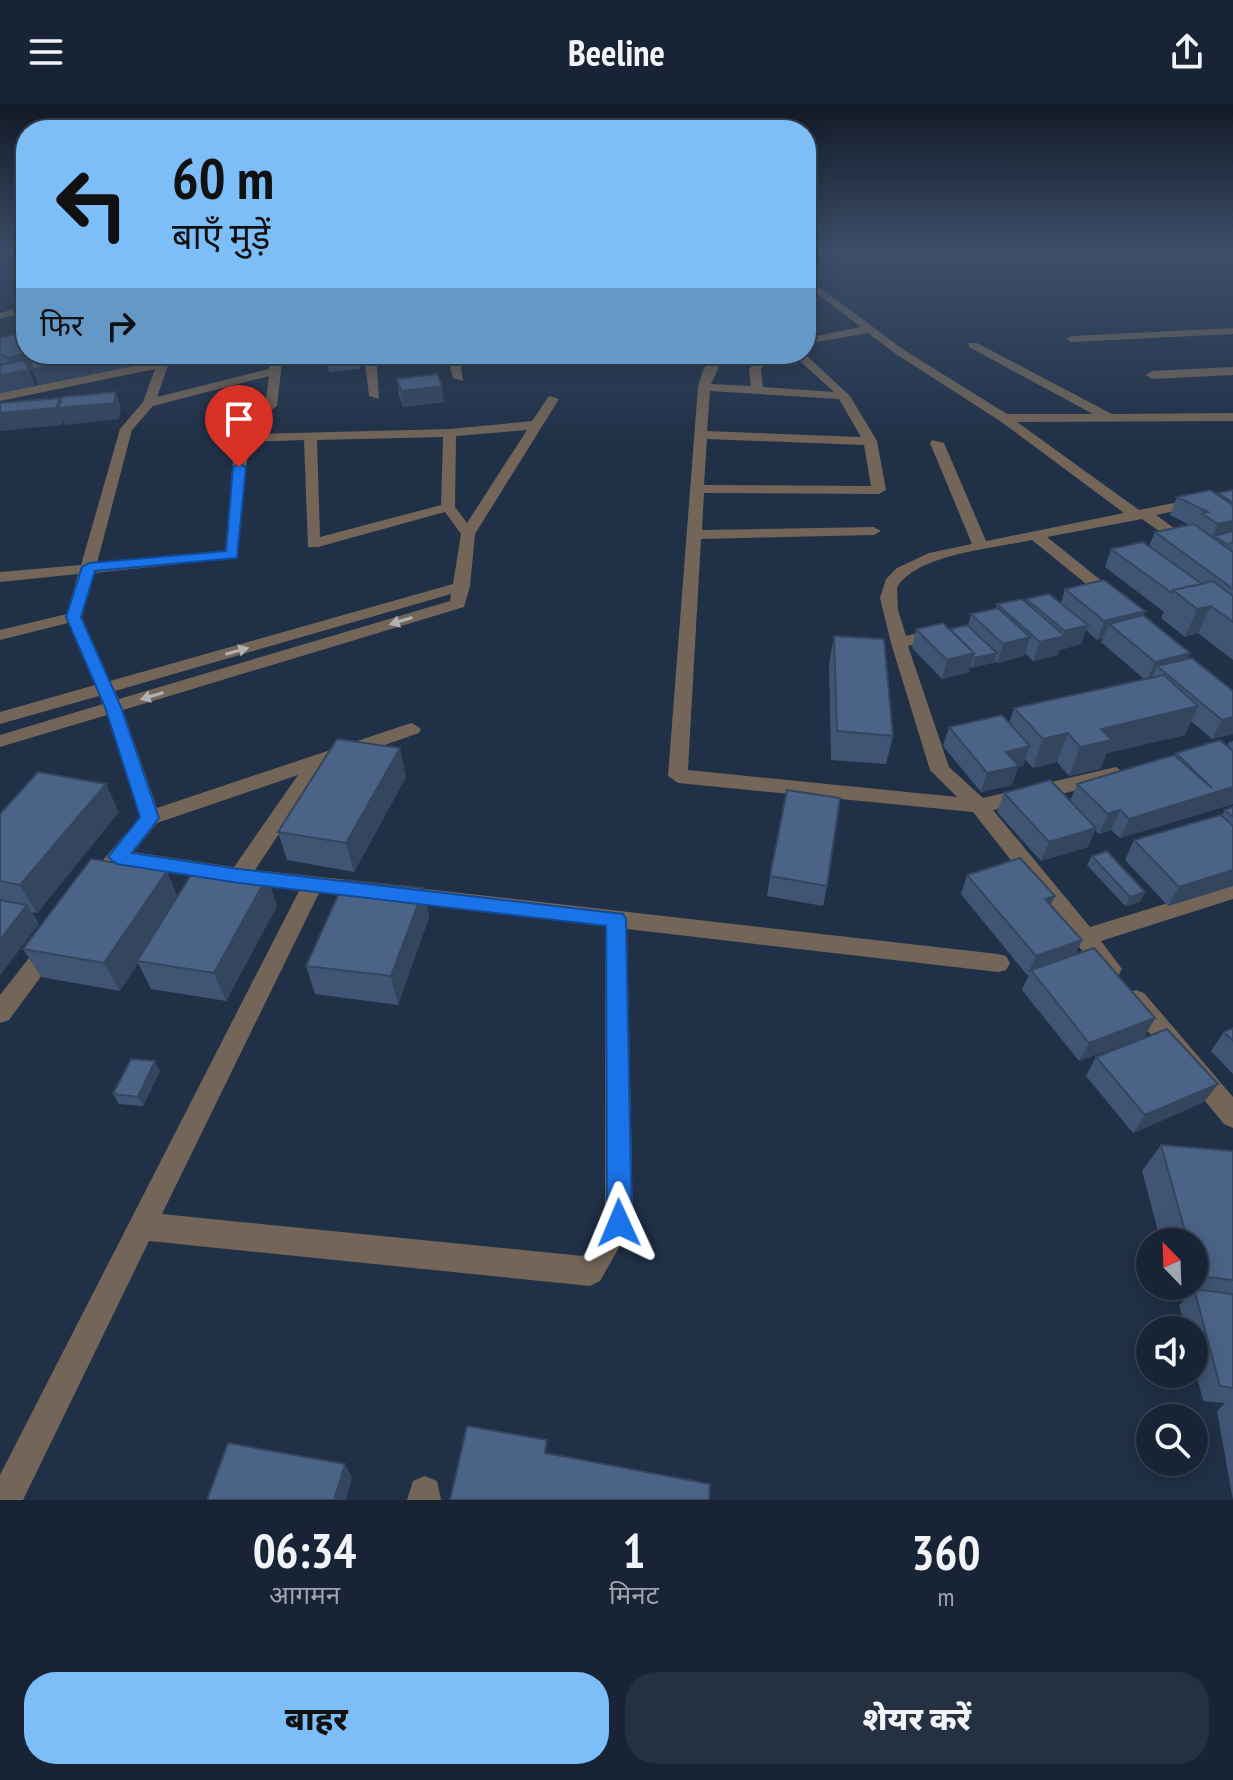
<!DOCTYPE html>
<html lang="hi">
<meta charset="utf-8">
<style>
body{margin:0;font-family:"PT Sans Narrow","Noto Sans Devanagari",sans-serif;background:#253041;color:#f1f3f6;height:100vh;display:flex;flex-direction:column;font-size:30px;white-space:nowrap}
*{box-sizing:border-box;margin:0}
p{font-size:26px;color:#9fa4ad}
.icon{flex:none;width:44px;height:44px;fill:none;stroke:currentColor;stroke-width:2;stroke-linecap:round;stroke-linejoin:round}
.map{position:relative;height:1396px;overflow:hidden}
.sheet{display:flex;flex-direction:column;background:#182435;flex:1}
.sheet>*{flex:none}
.banner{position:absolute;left:16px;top:16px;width:800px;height:244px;border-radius:32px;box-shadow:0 4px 20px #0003,0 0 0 2px #364150;background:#7dbef9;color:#111;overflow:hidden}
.needle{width:52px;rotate:337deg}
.controls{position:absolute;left:1136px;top:1124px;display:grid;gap:16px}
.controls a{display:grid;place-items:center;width:72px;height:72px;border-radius:50%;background:#182435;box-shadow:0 4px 20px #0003,0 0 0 2px #364150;font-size:40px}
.pin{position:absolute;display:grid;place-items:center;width:68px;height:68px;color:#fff;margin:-82px -34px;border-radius:50% 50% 50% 0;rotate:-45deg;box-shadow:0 0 8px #0007}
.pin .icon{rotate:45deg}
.me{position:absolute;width:88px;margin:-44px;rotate:359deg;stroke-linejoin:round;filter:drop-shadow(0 0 6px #0008)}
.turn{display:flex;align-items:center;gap:28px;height:168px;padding:0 24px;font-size:36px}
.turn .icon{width:104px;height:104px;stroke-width:2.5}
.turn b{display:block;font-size:56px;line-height:68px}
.then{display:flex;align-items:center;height:76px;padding:0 24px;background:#0003;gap:16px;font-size:30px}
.eta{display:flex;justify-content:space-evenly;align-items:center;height:136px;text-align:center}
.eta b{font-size:48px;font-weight:800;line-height:56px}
.cta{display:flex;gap:16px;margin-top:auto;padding:16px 24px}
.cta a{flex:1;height:92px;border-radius:32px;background:#7dbef9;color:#111;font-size:32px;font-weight:800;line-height:92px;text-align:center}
.cta a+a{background:#253041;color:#f1f3f6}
header{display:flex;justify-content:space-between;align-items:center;height:104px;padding:0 24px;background:#182435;font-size:36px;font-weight:800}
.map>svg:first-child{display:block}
</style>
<header><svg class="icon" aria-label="menu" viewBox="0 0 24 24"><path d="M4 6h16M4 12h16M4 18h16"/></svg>Beeline<svg class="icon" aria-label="share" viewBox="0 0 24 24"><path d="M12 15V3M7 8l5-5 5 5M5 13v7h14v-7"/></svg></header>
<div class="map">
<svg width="1233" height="1396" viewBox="0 0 1233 1396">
<rect width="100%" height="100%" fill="#203047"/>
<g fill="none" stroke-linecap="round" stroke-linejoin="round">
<!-- minor -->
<path fill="#736557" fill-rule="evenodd" d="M 806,173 L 904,246 L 1007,310 L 1093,310 L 969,243 L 969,239 L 977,239 L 1112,310 L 1233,309 L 1233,317 L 1017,318 L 1139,406 L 1233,387 L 1233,395 L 1156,411 L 1233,467 L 1233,479 L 1142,415 L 1047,433 L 1118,490 L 1118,496 L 1106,496 L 1032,436 C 997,444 915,450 897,484 L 898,506 L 906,532 L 938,524 L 946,529 L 944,533 L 908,542 L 949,663 L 983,694 L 1116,663 L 1126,670 L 1116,677 L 993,706 L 1090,823 L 1233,779 L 1233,795 L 1101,837 L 1122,865 L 1118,872 L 1110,874 L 1102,872 L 973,708 L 678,679 L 668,672 L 698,283 L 703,266 L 713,250 L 725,250 L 711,280 L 751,282 L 749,265 L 761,250 L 773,250 L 761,265 L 763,283 L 834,288 L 792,250 L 805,250 L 850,292 L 877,337 L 886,386 L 879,390 L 704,389 L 702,426 L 874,423 L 881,427 L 874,431 L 701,435 L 688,666 L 957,693 L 930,666 L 891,539 L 880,494 L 886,475 L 897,464 L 929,449 L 972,440 L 930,339 L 932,336 L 944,339 L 986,437 L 1124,409 L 1000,317 L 896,250 L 868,229 L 806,240 L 806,234 L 861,223 L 806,181 ZM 710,287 L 839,295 L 861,333 L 707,327 ZM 707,335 L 864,341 L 871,382 L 704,381 Z
M 1233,224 L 1233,230 L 1072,238 L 1066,235 L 1072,232 Z
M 160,250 L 172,250 L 157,293 L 269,265 L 271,250 L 283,250 L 277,302 L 271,306 L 265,302 L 269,272 L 153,302 L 132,326 L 97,459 L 225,447 L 235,334 L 241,312 L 251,315 L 250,330 L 450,325 L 532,317 L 549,292 L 559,295 L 475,430 L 470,482 L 464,503 L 123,606 L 157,704 L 405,621 L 412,619 L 421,625 L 419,629 L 324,662 L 255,766 L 367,778 L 375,780 L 378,786 L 375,792 L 367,794 L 319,789 L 162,1110 L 583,1152 L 605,1116 L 605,822 L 399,798 L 391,796 L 388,790 L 391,784 L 399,782 L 998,850 L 1006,852 L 1010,859 L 1006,866 L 998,868 L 627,825 L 633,1119 L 600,1177 L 590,1182 L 149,1137 L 23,1396 L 0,1396 L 0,1371 L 299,787 L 123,762 L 111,770 L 103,768 L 100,762 L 103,756 L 140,713 L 107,611 L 0,643 L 0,631 L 103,600 L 99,592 L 0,620 L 0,608 L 95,581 L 68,519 L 0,536 L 0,526 L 67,510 L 78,470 L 0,478 L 0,468 L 81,461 L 120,325 L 143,298 L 155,265 L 0,297 L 0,289 L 158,257 ZM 527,326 L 467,419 L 455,403 L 456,332 ZM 443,333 L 441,401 L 320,433 L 317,336 ZM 304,336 L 308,443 L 318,443 L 445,408 L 461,430 L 453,480 L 110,577 L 82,513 L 94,469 L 237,454 L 249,338 ZM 451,490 L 450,497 L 119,595 L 115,587 ZM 298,671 L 234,763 L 134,748 L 157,719 Z
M 364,250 L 376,250 L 379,295 L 369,292 Z
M 447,250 L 459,250 L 463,277 L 453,274 Z
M 1233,263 L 1233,271 L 1152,275 L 1146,271 L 1152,267 Z
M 51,833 L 59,836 L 62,842 L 59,848 L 9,916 L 0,919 L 0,891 L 43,836 Z
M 1136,886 L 1144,889 L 1233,993 L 1233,1024 L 1224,1020 L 1128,903 L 1124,896 L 1128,889 Z
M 425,1372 L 437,1377 L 441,1396 L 407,1396 L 413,1377 Z"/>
<!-- tertiary -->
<path fill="#736557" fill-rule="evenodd" d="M 26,202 L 26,208 L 0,215 L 0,209 Z"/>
</g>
<!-- wall -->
<path fill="#405573" d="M 0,234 L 26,250 L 90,271 L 39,281 L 32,265 L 29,266 L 35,282 L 0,289 Z
M 83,250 L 139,250 L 143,260 L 92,270 Z
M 326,250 L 359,250 L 360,265 L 329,268 Z
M 397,275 L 444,298 L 403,303 L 399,291 Z
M 1233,386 L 1233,556 L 1198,529 L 1185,533 L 1161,514 L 1164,508 L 1105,463 L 1111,445 L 1149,442 L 1155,428 L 1190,421 L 1170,411 L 1177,393 L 1218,391 L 1218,389 Z
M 1065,485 L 1145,507 L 1143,512 L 1188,554 L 1233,587 L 1233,630 L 1212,635 L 1191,617 L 1185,631 L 1107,649 L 1100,665 L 1069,672 L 1057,658 L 1033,664 L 1025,655 L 1023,662 L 1018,663 L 1012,681 L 981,688 L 943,642 L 949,623 L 1009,620 L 1014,604 L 1144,575 L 1101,538 L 1103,534 L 1097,536 L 1086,526 L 1081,540 L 1060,546 L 1058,551 L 1033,557 L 1025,549 L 1024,552 L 997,559 L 995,557 L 995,558 L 972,564 L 970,562 L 969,568 L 942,575 L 912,544 L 916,525 L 950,525 L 968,522 L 971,510 L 996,505 L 997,500 L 1025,497 L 1026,495 L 1061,499 Z
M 834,532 L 893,632 L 886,660 L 831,656 L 829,560 Z
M 1233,637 L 1233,700 L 1120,734 L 1111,726 L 1099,730 L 1095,726 L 1088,743 L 1041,757 L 997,708 L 1004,689 L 1070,697 L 1077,680 L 1175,651 L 1176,649 L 1227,642 L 1229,638 Z
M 406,673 L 354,768 L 287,756 L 278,728 Z
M 1233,703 L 1233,782 L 1168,802 L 1125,756 L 1134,736 L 1222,711 L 1225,706 Z
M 119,708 L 37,809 L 32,808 L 39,820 L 0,871 L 0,710 Z
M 1092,752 L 1145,788 L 1140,798 L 1125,802 L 1087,761 Z
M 967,771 L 1051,801 L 1075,851 L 1155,914 L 1144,933 L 1079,957 L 1022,886 L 1029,871 L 1027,871 L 961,790 Z
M 770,772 L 827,782 L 823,802 L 767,792 Z
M 267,773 L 277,802 L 226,897 L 151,885 L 138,859 L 120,887 L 41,873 L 23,845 L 178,793 Z
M 424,784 L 429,813 L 398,901 L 315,890 L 306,862 Z
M 1233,924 L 1233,970 L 1211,947 L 1224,928 Z
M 1096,953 L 1204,998 L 1133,1029 L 1086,972 Z
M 160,967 L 143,1002 L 119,1000 L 113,990 Z
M 1161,1041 L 1233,1047 L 1233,1396 L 1217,1307 L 1225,1299 L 1203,1297 L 1194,1260 L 1194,1226 L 1186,1226 L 1179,1201 L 1184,1197 L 1176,1196 L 1172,1182 L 1194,1182 L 1194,1138 L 1161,1138 L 1142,1067 Z"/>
<!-- shaded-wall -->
<path fill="#34455e" d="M 26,249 L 47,250 L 28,254 L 32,265 L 28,266 L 29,266 L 35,282 L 0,289 L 0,271 L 15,269 L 9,254 Z
M 110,250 L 139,250 L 143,260 L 92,270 L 87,255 Z
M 85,255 L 90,271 L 39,281 L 33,265 Z
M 442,282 L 444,298 L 403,303 L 401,287 Z
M 116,288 L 121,304 L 119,315 L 65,321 L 63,317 L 62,321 L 0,327 L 0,309 L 60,294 L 63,304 Z
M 1233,417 L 1233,433 L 1214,432 L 1210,438 L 1218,420 Z
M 1211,502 L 1198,529 L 1185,533 L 1197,505 Z
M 1145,507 L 1137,526 L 1109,520 L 1103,534 L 1097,536 L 1104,517 Z
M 1088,521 L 1081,540 L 1060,546 L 1058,551 L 1033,557 L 1040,538 L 1063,532 L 1065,527 Z
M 1030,533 L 1024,552 L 997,559 L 1003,540 Z
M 974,549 L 969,568 L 942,575 L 947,556 Z
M 997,549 L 995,558 L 972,564 L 975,554 Z
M 1190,549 L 1182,568 L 1157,562 L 1151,576 L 1147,577 L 1155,558 Z
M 1198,602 L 1185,631 L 1107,649 L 1100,665 L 1069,672 L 1080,643 L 1101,625 Z
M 1233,613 L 1233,630 L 1212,635 L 1222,616 Z
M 1068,629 L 1057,658 L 1033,664 L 1043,635 Z
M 1030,642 L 1023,662 L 1018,663 L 1012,681 L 981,688 L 987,669 L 1006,648 Z
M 400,644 L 406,673 L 354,768 L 346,739 Z
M 106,680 L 119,708 L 37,809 L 20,781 Z
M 1233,683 L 1233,700 L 1120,734 L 1129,715 Z
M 1120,706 L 1111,726 L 1099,730 L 1108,710 Z
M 1096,724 L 1088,743 L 1041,757 L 1049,738 Z
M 1233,766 L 1233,782 L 1168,802 L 1179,783 Z
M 167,767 L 179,796 L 137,857 L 138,859 L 120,887 L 104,859 Z
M 267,773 L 277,802 L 226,897 L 214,869 Z
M 424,784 L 429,813 L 398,901 L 391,872 Z
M 1145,788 L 1140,798 L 1125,802 L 1130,793 Z
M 1055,792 L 1046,811 L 1045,795 Z
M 27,801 L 39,820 L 0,871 L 0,836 Z
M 1082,836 L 1073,856 L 1031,866 L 1027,871 L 1036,852 Z
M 1155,914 L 1144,933 L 1079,957 L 1089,939 Z
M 155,957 L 160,967 L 143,1002 L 138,993 Z
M 1218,980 L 1204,998 L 1133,1029 L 1145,1011 Z
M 345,1360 L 352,1373 L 346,1396 L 334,1396 Z"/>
<!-- building -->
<path fill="#4b6386" stroke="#34455e" stroke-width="2" d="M 18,229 L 26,233 L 26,249 L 9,254 L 0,249 L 0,234 Z
M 48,250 L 82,250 L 85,255 L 33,265 L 28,254 Z
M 84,250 L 110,250 L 87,255 Z
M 326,250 L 351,250 L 326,252 Z
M 24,256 L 29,266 L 0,271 L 0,261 Z
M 437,270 L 442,282 L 401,287 L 397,275 Z
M 116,288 L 114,299 L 59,304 L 62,293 Z
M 60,294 L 56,304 L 0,309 L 0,299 Z
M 1210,386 L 1233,401 L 1233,417 L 1218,420 L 1202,410 L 1208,408 L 1177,393 Z
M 1233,386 L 1233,399 L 1218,389 Z
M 1194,420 L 1233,448 L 1233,485 L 1155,428 Z
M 1233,427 L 1233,439 L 1227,440 L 1214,432 Z
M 1143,438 L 1202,480 L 1173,486 L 1172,489 L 1111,445 Z
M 1104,476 L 1145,507 L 1104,517 L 1065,485 Z
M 1213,477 L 1233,492 L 1233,518 L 1211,502 L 1197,505 L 1173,486 Z
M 1049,490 L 1088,521 L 1065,527 L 1026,495 Z
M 1022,495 L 1065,532 L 1040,538 L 997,500 Z
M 998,504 L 1030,533 L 1003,540 L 971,510 Z
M 1143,511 L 1190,549 L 1155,558 L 1109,520 Z
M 943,519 L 974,549 L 947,556 L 916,525 Z
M 967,521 L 997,549 L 975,554 L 973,553 L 974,549 L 950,525 Z
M 834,532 L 884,535 L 893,632 L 837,627 Z
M 1192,554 L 1233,587 L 1233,613 L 1222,616 L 1157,562 Z
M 1164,571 L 1198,602 L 1101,625 L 1112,636 L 1080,643 L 1068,629 L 1043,635 L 1014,604 Z
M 1002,611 L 1030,642 L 1006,648 L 1019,662 L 987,669 L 949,623 Z
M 337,635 L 400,644 L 346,739 L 278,728 Z
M 1220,636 L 1233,647 L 1233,683 L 1129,715 L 1120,706 L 1108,710 L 1077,680 L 1174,651 L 1212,684 L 1176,649 Z
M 38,668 L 106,680 L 20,781 L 0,777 L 0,710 Z
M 1050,676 L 1096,724 L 1049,738 L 1004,689 Z
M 787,686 L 840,694 L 827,782 L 770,772 Z
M 1233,703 L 1233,713 L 1225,706 Z
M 1221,711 L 1233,722 L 1233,766 L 1179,783 L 1134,736 Z
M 1107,747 L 1145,788 L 1130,793 L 1092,752 Z
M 1020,754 L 1055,792 L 1045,795 L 1082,836 L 1036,852 L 967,771 Z
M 91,755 L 167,767 L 104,859 L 23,845 Z
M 196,763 L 267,773 L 214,869 L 137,857 Z
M 345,776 L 424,784 L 391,872 L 306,862 Z
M 0,796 L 27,801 L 0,836 Z
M 1094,844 L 1155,914 L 1089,939 L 1031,866 Z
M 1233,924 L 1233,937 L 1224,928 Z
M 1167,925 L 1218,980 L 1145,1011 L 1096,953 Z
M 131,955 L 155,957 L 138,993 L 113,990 Z
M 1161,1041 L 1233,1047 L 1233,1176 L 1197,1172 L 1194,1160 L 1194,1138 L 1188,1138 Z
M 1194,1185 L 1233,1190 L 1233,1284 L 1220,1282 Z
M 467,1322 L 547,1336 L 545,1349 L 710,1380 L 709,1396 L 450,1396 Z
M 228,1339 L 345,1360 L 334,1396 L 207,1396 Z"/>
<!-- one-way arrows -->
<defs><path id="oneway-solid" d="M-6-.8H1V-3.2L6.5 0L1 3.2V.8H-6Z" transform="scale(2)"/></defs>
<g fill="#b0b1b5">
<use href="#oneway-solid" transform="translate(401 517) rotate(163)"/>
<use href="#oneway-solid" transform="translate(237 547) rotate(-16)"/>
<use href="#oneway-solid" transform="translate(152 592) rotate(163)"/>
</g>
<!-- sky -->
<linearGradient id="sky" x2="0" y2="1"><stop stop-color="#121a27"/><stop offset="0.43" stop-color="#3c4e69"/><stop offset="1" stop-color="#3c4e69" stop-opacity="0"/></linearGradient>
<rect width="1233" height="341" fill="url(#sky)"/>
<!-- route -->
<path fill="#1a73e8" stroke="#114b97" stroke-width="2" d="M 239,360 L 246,363 L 237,454 L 95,467 L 81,513 L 121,603 L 159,714 L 132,749 L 239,765 L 623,810 L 626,815 L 632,1119 L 628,1128 L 619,1131 L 610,1128 L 607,1119 L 606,822 L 239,779 L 117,760 L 108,753 L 140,713 L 105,603 L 66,513 L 82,463 L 89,459 L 226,447 L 233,363 Z"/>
</svg>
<div class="controls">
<a><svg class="needle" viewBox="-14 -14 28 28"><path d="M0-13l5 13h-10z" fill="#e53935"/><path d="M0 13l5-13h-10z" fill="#9fa4ad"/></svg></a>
<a><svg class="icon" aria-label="sound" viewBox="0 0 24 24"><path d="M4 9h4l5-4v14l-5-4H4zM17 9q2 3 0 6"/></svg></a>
<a><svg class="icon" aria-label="search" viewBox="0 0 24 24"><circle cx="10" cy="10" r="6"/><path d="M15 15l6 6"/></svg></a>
</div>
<div class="pin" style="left:239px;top:363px;background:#d93025"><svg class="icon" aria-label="arrive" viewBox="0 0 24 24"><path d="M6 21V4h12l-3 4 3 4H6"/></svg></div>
<svg class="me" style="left:619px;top:1119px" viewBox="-20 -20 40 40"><path d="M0-17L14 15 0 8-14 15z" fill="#1a73e8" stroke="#fff" stroke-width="4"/></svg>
<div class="banner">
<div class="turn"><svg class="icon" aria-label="left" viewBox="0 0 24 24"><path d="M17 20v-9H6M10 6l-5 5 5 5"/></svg><div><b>60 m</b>बाएँ मुड़ें</div></div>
<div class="then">फिर<svg class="icon" aria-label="right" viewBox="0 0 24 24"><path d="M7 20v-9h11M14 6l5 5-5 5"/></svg></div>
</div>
</div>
<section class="sheet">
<div class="eta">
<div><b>06:34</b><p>आगमन</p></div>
<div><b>1</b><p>मिनट</p></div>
<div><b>360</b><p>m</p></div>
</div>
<div class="cta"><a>बाहर</a><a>शेयर करें</a></div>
</section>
